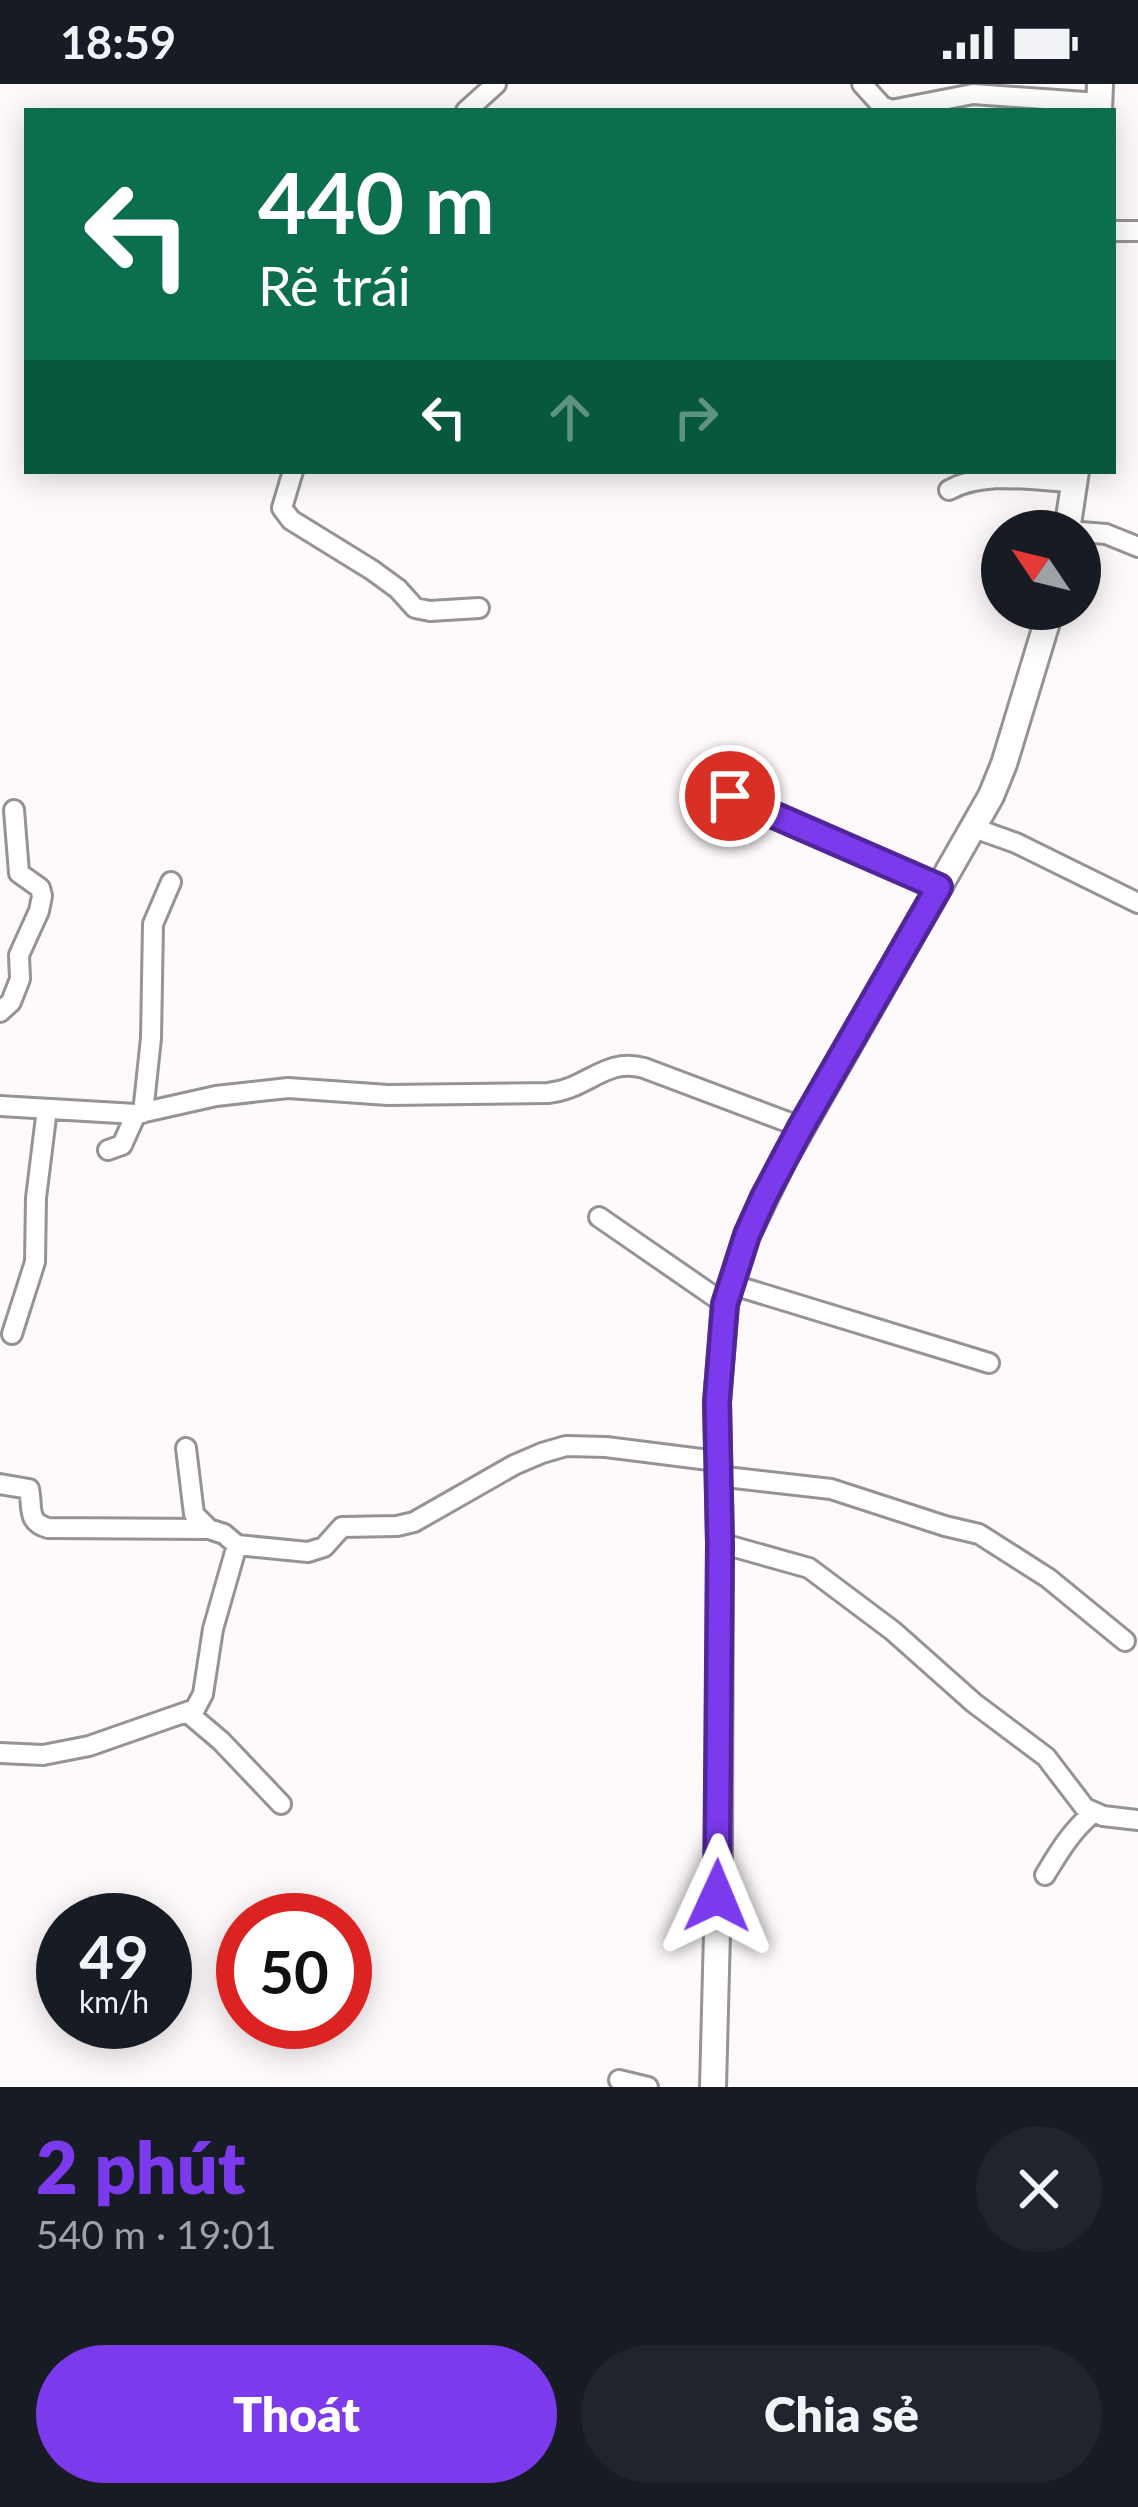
<!DOCTYPE html>
<html lang="vi">
<meta charset="utf-8">
<style>
body{margin:0;font-family:Lato,sans-serif;background:#20242c;color:#f1f3f6;height:100vh;display:flex;flex-direction:column;font-size:45px;white-space:nowrap}
*{box-sizing:border-box;margin:0}
p{font-size:39px;color:#9ea1a6}
.icon{flex:none;width:66px;height:66px;fill:none;stroke:currentColor;stroke-width:2;stroke-linecap:round;stroke-linejoin:round}
.map{position:relative;height:2003px;overflow:hidden}
.side{display:flex;flex-direction:column;background:#171b24;flex:1}
.side>*{flex:none}
.top-card{position:absolute;left:24px;top:24px;width:1092px;height:366px;border-radius:0px;box-shadow:0 6px 30px #0003;background:#0b6e4f;color:#fff;overflow:hidden}
.needle{width:78px;rotate:305deg}
.tools{position:absolute;left:981px;top:426px;display:grid;gap:24px}
.tools a{display:grid;place-items:center;width:120px;height:120px;border-radius:50%;background:#171b24;box-shadow:0 6px 30px #0003;font-size:60px}
.speed{position:absolute;left:36px;top:1809px;display:flex;gap:24px;font-size:60px;font-weight:700;text-align:center}
.speed>*{display:grid;place-content:center;width:156px;height:156px;border-radius:50%;background:#171b24;box-shadow:0 6px 30px #0003;line-height:1}
.speed small{font-size:30px;font-weight:400}
.speed .limit{border:18px solid #d22;background:#fff;color:#111}
.pin{position:absolute;display:grid;place-items:center;width:102px;height:102px;color:#fff;margin:-51px;border:6px solid #fff;border-radius:50%;box-shadow:0 3px 12px #0007}
.me{position:absolute;width:132px;margin:-66px;rotate:1deg;stroke-linejoin:round;filter:drop-shadow(0 0 9px #0008)}
.turn{display:flex;align-items:center;gap:42px;height:252px;padding:0 36px;font-size:54px}
.turn .icon{width:156px;height:156px;stroke-width:2.5}
.turn b{display:block;font-size:84px;line-height:102px}
.lanes{display:flex;align-items:center;height:114px;padding:0 36px;background:#0003;justify-content:center;gap:60px;direction:ltr}
.lanes .off{opacity:.35}
.round{display:grid;place-items:center;flex:none;width:126px;height:126px;border-radius:63px;background:#20242c}
.overview{display:flex;align-items:center;justify-content:space-between;height:204px;padding:0 36px}
h1{font-size:72px;font-weight:800;line-height:90px;color:#7c3aed}
.cta{display:flex;gap:24px;margin-top:auto;padding:24px 36px}
.cta a{flex:1;height:138px;border-radius:72px;background:#7c3aed;color:#fff;font-size:48px;font-weight:800;line-height:138px;text-align:center}
.cta a+a{background:#20242c;color:#f1f3f6}
.status{display:flex;justify-content:space-between;align-items:center;height:84px;padding:0 60px;background:#171b24;direction:ltr}
.status svg{height:33px;fill:currentColor}
.map>svg:first-child{display:block}
</style>
<div class="status"><b>18:59</b><svg viewBox="0 0 49 12"><path d="M0 12V9h3v3zM5 12V6h3v6zM10 12V3h3v9zM15 12V0h3v12zM26 1h20v11H26zM47 4h2v5h-2z"/></svg></div>
<div class="map">
<svg width="1138" height="2003" viewBox="0 0 1138 2003">
<rect width="100%" height="100%" fill="#fef9fa"/>
<g fill="none" stroke-linecap="round" stroke-linejoin="round">
<!-- minor casing -->
<g stroke="#979293" stroke-width="24">
<path id="minor" d="M 862,0 L 882,22 L 891,26 L 973,10 L 1099,19
M 466,27 L 496,0
M 1113,147 L 1138,147
M 293,387 L 282,424 L 291,436 L 372,486 L 398,505 L 415,524 L 430,527 L 479,524
M 949,406 C 985,386 1036,397 1075,398
M 1068,447 L 1106,450 L 1138,463
M 730,712 L 939,803
M 974,744 L 1016,759 L 1138,819
M 0,928 L 11,918 L 20,895 L 19,871 L 39,827 L 42,812 L 40,804 L 19,789 L 14,726
M 0,1022 L 136,1030 L 216,1012 L 288,1004 L 388,1011 L 548,1009 C 588,1005 605,973 644,984 L 801,1043
M 143,1029 L 151,954 L 153,840 L 171,798
M 108,1066 L 122,1061 L 136,1030
M 599,1133 L 725,1220
M 730,1200 L 989,1279
M 12,1250 L 35,1178 L 36,1114 L 47,1025
M 186,1364 L 194,1430 L 209,1445
M 717,1392 L 831,1405 L 945,1442 L 979,1450 L 1048,1494 L 1125,1557
M 0,1400 L 29,1405 C 33,1423 26,1438 48,1444 L 209,1445 L 224,1450 L 237,1461 L 308,1468 L 324,1463 L 342,1443 L 397,1442 L 414,1438 L 514,1381 L 542,1369 L 566,1362 L 606,1363 L 717,1377
M 720,1459 L 809,1484 L 893,1547 L 974,1619 L 1046,1673 L 1085,1724 L 1103,1732 L 1138,1736
M 188,1629 L 221,1657 L 281,1720
M 0,1669 L 43,1671 L 89,1662 L 195,1625 L 203,1610 L 213,1545 L 237,1461
M 1045,1791 C 1059,1768 1072,1746 1093,1729
M 619,1996 L 648,2003"/>
</g>
<!-- major casing -->
<g stroke="#979293" stroke-width="30">
<path id="major" d="M 1099,27 L 1100,0
M 1067,447 L 1076,387
M 713,2003 L 719,1772 L 720,1459 L 717,1318 L 725,1220 L 747,1151 L 784,1075 L 991,712 L 1004,680 L 1051,525"/>
</g>
<!-- minor -->
<use href="#minor" stroke="#fff" stroke-width="18"/>
<!-- major -->
<use href="#major" stroke="#fff" stroke-width="24"/>
</g>
<g fill="none" stroke-linecap="round" stroke-linejoin="round">
<!-- route casing -->
<g stroke="#51269a" stroke-width="30">
<path id="route" d="M 717,1812 L 720,1459 L 717,1318 L 725,1220 L 747,1151 L 764,1113 L 801,1043 L 939,803 L 730,712"/>
</g>
<!-- route -->
<use href="#route" stroke="#7c3aed" stroke-width="21"/>
</g>
</svg>
<div class="tools">
<a><svg class="needle" viewBox="-14 -14 28 28"><path d="M0-13l5 13h-10z" fill="#e53935"/><path d="M0 13l5-13h-10z" fill="#9ea1a6"/></svg></a>
</div>
<div class="speed"><div>49<small>km/h</small></div><div class="limit">50</div></div>
<div class="pin" style="left:730px;top:712px;background:#d93025"><svg class="icon" aria-label="arrive" viewBox="0 0 24 24"><path d="M6 21V4h12l-3 4 3 4H6"/></svg></div>
<svg class="me" style="left:717px;top:1812px" viewBox="-20 -20 40 40"><path d="M0-17L14 15 0 8-14 15z" fill="#7c3aed" stroke="#fff" stroke-width="4"/></svg>
<div class="top-card">
<div class="turn"><svg class="icon" aria-label="left" viewBox="0 0 24 24"><path d="M17 20v-9H6M10 6l-5 5 5 5"/></svg><div><b>440 m</b>Rẽ trái</div></div>
<div class="lanes"><svg class="icon" aria-label="left" viewBox="0 0 24 24"><path d="M17 20v-9H6M10 6l-5 5 5 5"/></svg><svg class="icon off" aria-label="ahead" viewBox="0 0 24 24"><path d="M12 20V5M6 11l6-6 6 6"/></svg><svg class="icon off" aria-label="right" viewBox="0 0 24 24"><path d="M7 20v-9h11M14 6l5 5-5 5"/></svg></div>
</div>
</div>
<section class="side">
<div class="overview"><div><h1>2 phút</h1><p>540 m · 19:01</p></div><a class="round"><svg class="icon" aria-label="close" viewBox="0 0 24 24"><path d="M6 6l12 12M18 6L6 18"/></svg></a></div>
<div class="cta"><a>Thoát</a><a>Chia sẻ</a></div>
</section>
